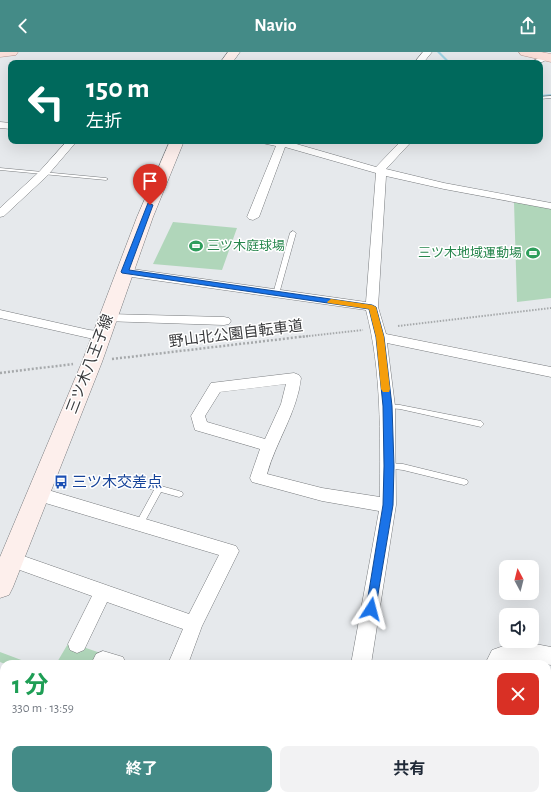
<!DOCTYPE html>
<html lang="ja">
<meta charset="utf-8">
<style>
body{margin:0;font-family:"Alegreya Sans","Noto Sans JP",sans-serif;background:#f2f2f3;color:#1f2937;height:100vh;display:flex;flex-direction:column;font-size:15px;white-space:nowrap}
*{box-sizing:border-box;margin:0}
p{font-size:13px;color:#747a83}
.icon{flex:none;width:22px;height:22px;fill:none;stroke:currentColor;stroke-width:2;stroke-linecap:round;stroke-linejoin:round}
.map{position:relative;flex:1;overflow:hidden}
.sheet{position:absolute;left:0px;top:608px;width:551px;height:140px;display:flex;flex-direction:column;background:#fff;border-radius:12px 12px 0 0;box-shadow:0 4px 16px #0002}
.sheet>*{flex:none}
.hud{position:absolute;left:8px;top:8px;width:535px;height:84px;border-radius:8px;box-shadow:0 4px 16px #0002;background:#00695c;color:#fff;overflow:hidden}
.needle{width:26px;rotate:353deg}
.tools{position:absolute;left:499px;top:508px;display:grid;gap:8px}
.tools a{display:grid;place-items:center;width:40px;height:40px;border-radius:8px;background:#fff;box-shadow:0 4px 16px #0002;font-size:20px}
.pin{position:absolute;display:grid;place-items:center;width:34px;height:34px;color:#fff;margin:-41px -17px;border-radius:50% 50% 50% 0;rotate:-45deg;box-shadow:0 0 4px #0007}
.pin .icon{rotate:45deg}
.me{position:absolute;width:44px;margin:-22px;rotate:9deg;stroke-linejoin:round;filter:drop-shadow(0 0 3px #0008)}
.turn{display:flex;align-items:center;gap:14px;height:84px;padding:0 12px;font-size:18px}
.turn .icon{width:52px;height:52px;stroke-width:2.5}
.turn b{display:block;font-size:28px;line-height:34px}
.round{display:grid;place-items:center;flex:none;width:42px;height:42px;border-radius:8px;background:#f2f2f3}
.headline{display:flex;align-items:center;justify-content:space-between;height:68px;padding:0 12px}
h1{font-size:24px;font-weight:700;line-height:30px;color:#1e9e55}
.primary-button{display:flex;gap:8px;margin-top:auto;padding:8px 12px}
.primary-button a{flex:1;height:46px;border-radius:8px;background:#448b87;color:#fff;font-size:16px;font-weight:700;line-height:46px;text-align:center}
.primary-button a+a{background:#f2f2f3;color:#1f2937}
header{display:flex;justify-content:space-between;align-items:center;height:52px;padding:0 12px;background:#448b87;color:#fff;font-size:18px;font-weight:700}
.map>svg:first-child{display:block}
</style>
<header><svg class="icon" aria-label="back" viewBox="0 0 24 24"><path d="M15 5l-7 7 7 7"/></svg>Navio<svg class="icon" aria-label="share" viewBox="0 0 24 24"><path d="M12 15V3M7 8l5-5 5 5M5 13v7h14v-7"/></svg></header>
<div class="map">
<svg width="551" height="748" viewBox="0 0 551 748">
<rect width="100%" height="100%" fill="#e6e9ec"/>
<!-- green -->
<path fill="#b0d6ba" d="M 514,150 L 551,157 L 551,246 L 517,250 Z
M 173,170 L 237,176 L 222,218 L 153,212 Z
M 69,590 L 106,603 L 100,612 L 56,612 Z
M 0,600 L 32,612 L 5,612 L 0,610 Z"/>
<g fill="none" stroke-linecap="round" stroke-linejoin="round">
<!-- stream -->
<path fill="#9fd3e3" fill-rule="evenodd" d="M 437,0 L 440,0 L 451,11 L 448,11 Z
M 551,42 L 551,44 L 540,45 L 540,43 Z"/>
<!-- lane casing -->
<g stroke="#787b7e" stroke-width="1">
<path id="lane" d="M 551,44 L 551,46 L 540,47 L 540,45 Z
M 0,116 L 106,126 L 108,127 L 106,128 L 0,118 Z
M 293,179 L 296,181 L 279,242 L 278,243 L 274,243 L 273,242 L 290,181 Z
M 386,352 L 400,353 L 481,369 L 484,372 L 481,375 L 400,357 L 388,356 L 385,354 Z
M 389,411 L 403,412 L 464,427 L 467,428 L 468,430 L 467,432 L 464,433 L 403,418 L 386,416 L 385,414 L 386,412 Z
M 143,429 L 179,439 L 182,440 L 183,442 L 182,444 L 179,445 L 161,440 L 143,473 L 140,474 L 137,473 L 136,471 L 154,438 L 140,434 L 139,432 L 140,430 Z"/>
</g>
<!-- street casing -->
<g stroke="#787b7e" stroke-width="1">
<path id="street" d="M 423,0 L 432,0 L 423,11 L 414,11 Z
M 545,3 L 548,3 L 548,7 L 540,11 L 529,11 Z
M 0,70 L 11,71 L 11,77 L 0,76 Z
M 67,89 L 77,89 L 47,124 L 4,164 L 0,165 L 0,156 L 39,120 Z
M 260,89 L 286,89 L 376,115 L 401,89 L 412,89 L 386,117 L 444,131 L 551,151 L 551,157 L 444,137 L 386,124 L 378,255 L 386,282 L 551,315 L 551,325 L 387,291 L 395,354 L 396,453 L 371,612 L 351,612 L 379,459 L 322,449 L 252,430 L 250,426 L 260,397 L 195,378 L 191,364 L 211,331 L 294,321 L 299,323 L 301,326 C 297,361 276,389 267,422 L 322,436 L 380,445 C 380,382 382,320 366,258 L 125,224 L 119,220 L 125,216 L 366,250 L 376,121 L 285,95 L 259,165 L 253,168 L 249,167 L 247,165 L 276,94 L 262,91 ZM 286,332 L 281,352 L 265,387 L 207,370 L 205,364 L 220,340 Z
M 0,258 L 89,278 L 107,280 L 109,283 L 107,286 L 89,286 L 0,266 Z
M 108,262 L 224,265 L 229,266 L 231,269 L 229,272 L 224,273 L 103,269 L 101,266 L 103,263 Z
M 38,435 L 236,494 L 239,499 L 202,574 L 188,612 L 168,612 L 183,577 L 107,550 L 84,598 L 77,601 L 70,598 L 68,592 L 92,544 L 6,513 L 3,508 L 6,503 L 12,500 L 189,562 L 219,503 L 32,447 L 30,442 L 32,437 Z
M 525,590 L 551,595 L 551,613 L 525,609 L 512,609 L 505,612 L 485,612 L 492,598 L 512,591 Z
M 103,599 L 123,605 L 126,612 L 95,612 L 93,608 L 96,602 Z
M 480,744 L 503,744 L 505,748 L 482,748 Z"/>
</g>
<!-- secondary casing -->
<g stroke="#787b7e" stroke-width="1">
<path id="secondary" d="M 228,0 L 240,0 L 232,11 L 220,11 Z
M 170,89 L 184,89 L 153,165 L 102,310 L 13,535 L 9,543 L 0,546 L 0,505 L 82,310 L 137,165 Z"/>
</g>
<!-- primary casing -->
<g stroke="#b59791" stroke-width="1">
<path id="primary" d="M 0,0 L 18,0 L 16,3 L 0,5 Z
M 519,0 L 541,0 L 551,2 L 551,10 L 521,3 Z"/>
</g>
<!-- path-far1 -->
<path stroke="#a6a9ab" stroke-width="2" stroke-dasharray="1.5 1.5" stroke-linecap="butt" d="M 398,274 L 551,256
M 300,285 L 363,278"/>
<!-- path -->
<path stroke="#a6a9ab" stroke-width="2.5" stroke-dasharray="2 2" stroke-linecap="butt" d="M 112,307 L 308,284
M 0,321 L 73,312"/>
<!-- lane -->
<use href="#lane" fill="#fff" fill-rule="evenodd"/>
<!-- street -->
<use href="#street" fill="#fff" fill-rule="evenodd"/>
<!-- secondary -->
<use href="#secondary" fill="#fdefec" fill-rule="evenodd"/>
<!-- primary -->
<use href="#primary" fill="#fbdfd9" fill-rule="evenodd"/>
</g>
<!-- shaded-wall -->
<path fill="#918e8d" d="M 162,744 L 167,744 L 165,748 L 160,748 Z"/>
<!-- building -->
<path fill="#cfcbc9" stroke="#918e8d" d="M 110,744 L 162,744 L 160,748 L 115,748 L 110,745 Z"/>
<!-- route -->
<path fill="#1a73e8" stroke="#114b97" d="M 148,151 L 153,153 L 129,218 L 372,253 L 376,255 L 384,285 L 392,354 L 394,414 L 393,453 L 375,560 L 371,562 L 367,560 L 366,557 L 383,453 L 384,414 L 383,354 L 376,285 L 369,257 L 122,221 L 121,220 Z"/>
<!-- slow -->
<path fill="#f59e0b" d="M 331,247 L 372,253 L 376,255 L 384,285 L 390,337 L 389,340 L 383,340 L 381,337 L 376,285 L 369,257 L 328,251 L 327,250 Z"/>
<!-- icons -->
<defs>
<g id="stadium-bare" transform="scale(1.08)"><path d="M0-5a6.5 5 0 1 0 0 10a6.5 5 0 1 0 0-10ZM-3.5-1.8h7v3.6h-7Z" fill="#2e9e5b" stroke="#fff" stroke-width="2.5" paint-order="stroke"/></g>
<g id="bus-bare" transform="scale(1.08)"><path d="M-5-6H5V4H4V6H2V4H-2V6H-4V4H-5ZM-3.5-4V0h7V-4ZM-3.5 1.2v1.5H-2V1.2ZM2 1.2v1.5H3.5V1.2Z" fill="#1a4fb4" stroke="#fff" stroke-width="2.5" paint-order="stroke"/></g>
</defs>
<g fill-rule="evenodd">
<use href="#stadium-bare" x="196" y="194"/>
<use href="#stadium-bare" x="533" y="201"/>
<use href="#bus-bare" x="61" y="430"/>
</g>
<g text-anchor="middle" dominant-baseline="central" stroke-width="3" stroke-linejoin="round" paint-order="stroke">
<!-- far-leisure labels -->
<g font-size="13" fill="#27864d" stroke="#fff" text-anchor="start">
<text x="207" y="194">三ツ木庭球場</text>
<text x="522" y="201" text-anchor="end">三ツ木地域運動場</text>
</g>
<!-- street labels -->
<g font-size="15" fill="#38393b" stroke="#fff">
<text transform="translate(236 282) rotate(-7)">野山北公園自転車道</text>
<text transform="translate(90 312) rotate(-69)">三ツ木八王子線</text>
</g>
<!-- transit labels -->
<g font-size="15" fill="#164399" stroke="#fff" text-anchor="start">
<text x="72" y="430">三ツ木交差点</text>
</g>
</g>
</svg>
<div class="tools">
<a><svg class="needle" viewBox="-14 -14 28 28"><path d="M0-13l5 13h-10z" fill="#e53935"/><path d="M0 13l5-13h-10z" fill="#747a83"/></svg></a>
<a><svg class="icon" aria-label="sound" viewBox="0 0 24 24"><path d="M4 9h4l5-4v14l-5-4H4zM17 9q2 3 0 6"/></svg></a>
</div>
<div class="pin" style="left:150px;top:153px;background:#d93025"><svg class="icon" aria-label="arrive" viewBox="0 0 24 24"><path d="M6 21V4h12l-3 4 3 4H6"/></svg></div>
<svg class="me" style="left:371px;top:557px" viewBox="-20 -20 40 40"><path d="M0-17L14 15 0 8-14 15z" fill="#1a73e8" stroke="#fff" stroke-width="4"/></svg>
<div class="hud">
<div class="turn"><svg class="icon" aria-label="left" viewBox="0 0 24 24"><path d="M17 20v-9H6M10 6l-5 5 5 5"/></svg><div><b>150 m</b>左折</div></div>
</div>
<section class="sheet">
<div class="headline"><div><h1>1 分</h1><p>330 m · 13:59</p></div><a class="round" style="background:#d93025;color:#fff"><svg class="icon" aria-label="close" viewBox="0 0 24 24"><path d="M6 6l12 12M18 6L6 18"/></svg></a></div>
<div class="primary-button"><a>終了</a><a>共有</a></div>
</section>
</div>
